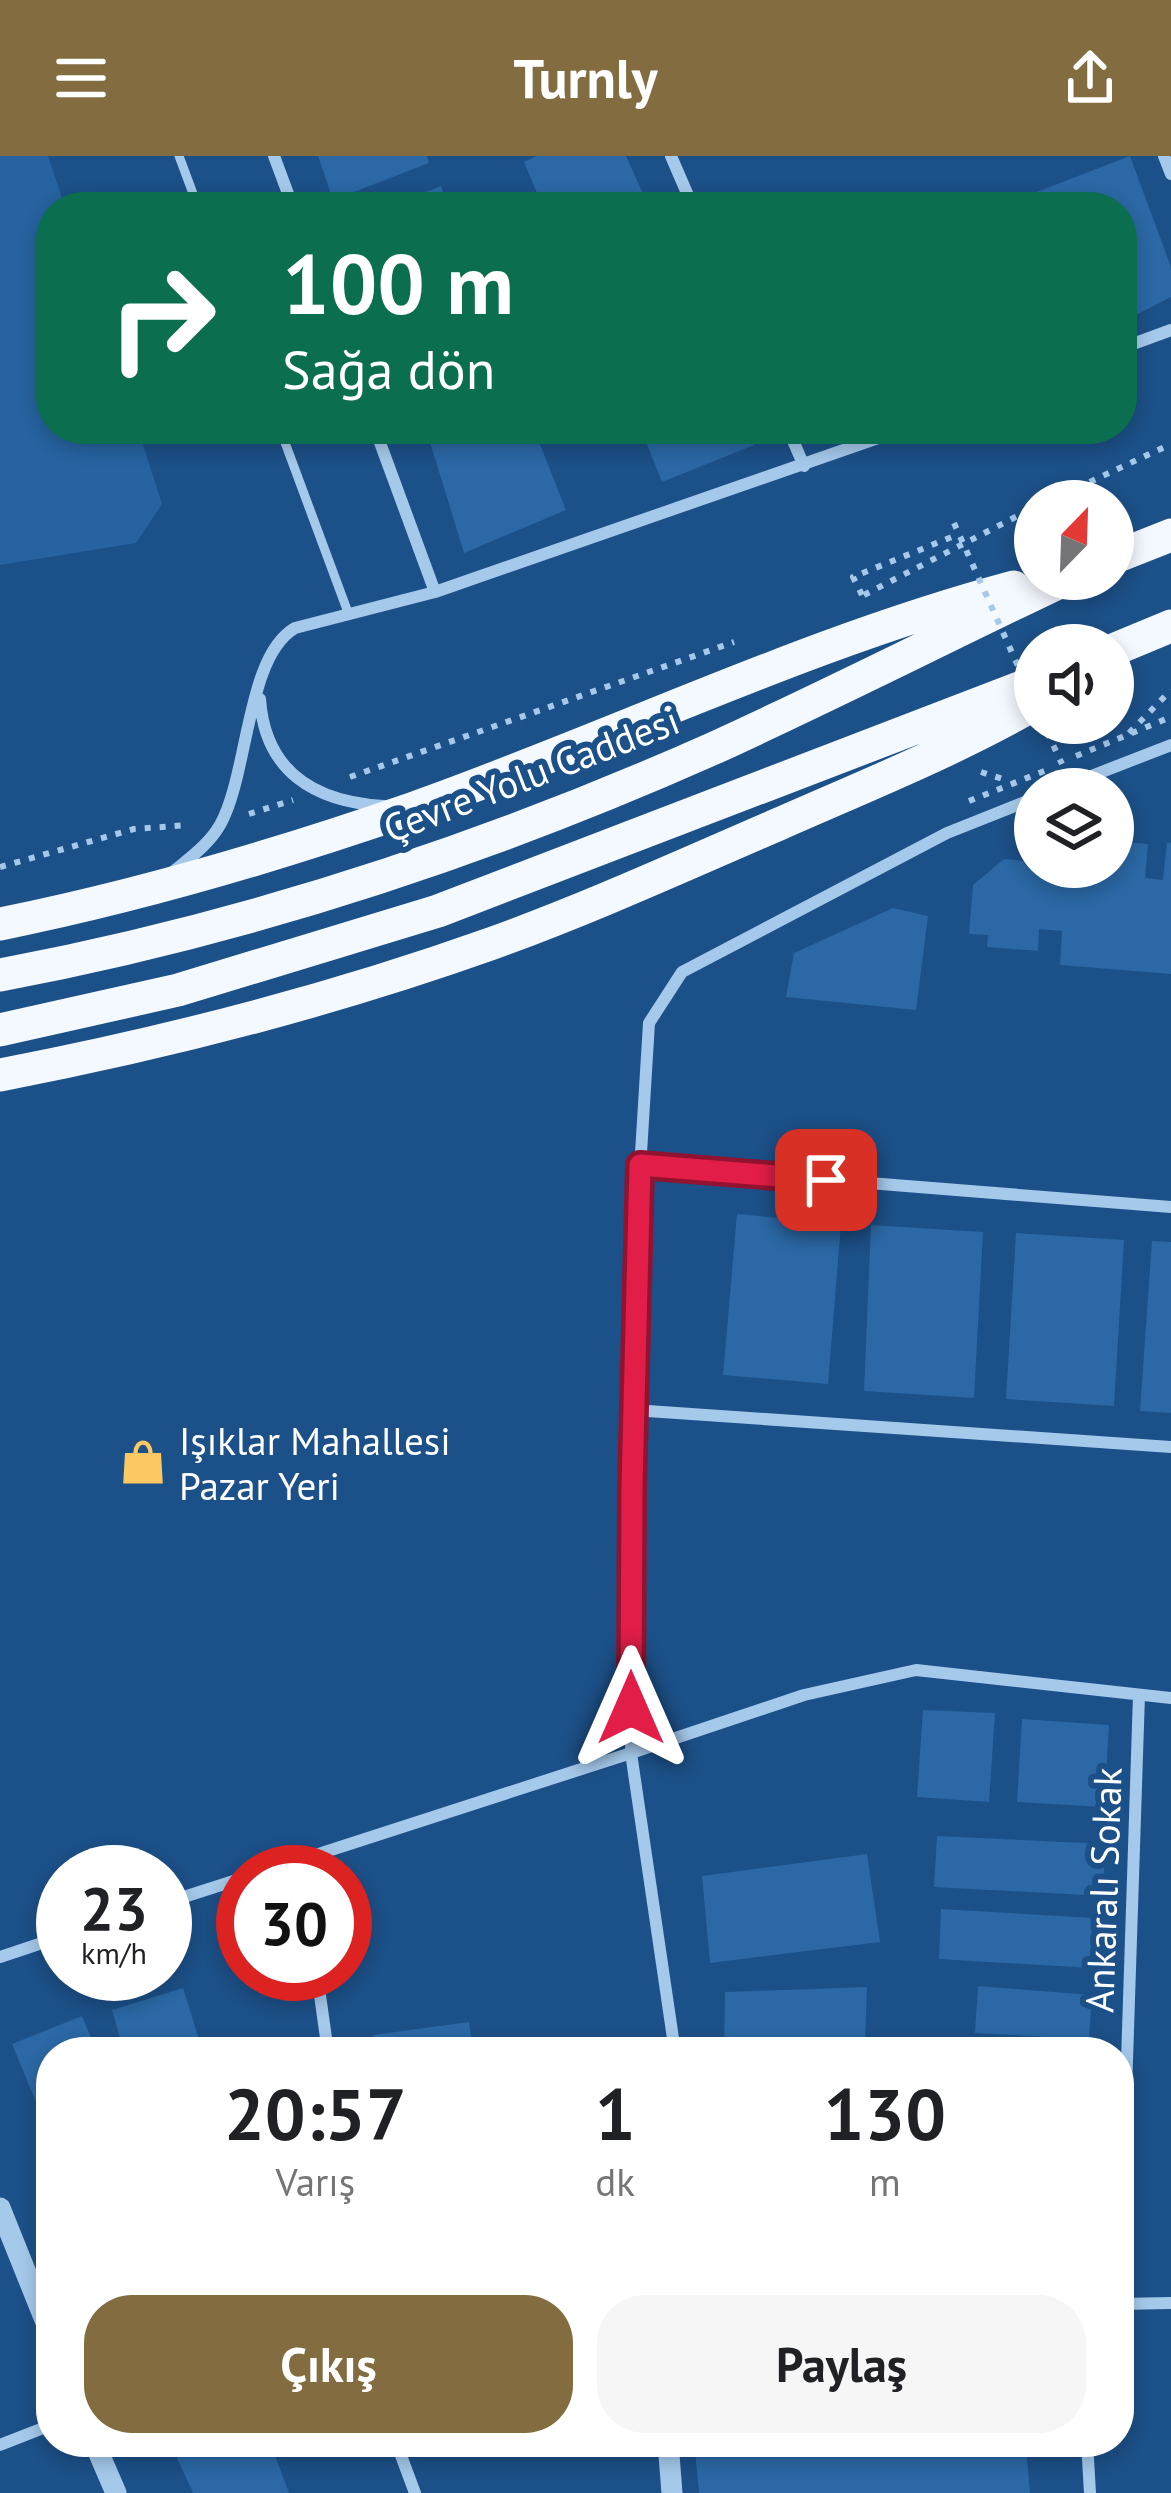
<!DOCTYPE html>
<html lang="tr">
<meta charset="utf-8">
<style>
body{margin:0;font-family:"PT Sans",sans-serif;background:#f6f6f6;color:#202124;height:100vh;display:flex;flex-direction:column;font-size:45px;white-space:nowrap}
*{box-sizing:border-box;margin:0}
p{font-size:39px;color:#757577}
.icon{flex:none;width:66px;height:66px;fill:none;stroke:currentColor;stroke-width:2;stroke-linecap:round;stroke-linejoin:round}
.map{position:relative;flex:1;overflow:hidden}
.side{position:absolute;left:36px;top:1881px;width:1098px;height:420px;display:flex;flex-direction:column;background:#fff;border-radius:48px;box-shadow:0 6px 18px #0003}
.side>*{flex:none}
.hud{position:absolute;left:36px;top:36px;width:1101px;height:252px;border-radius:48px;box-shadow:0 6px 18px #0003;background:#0b6e4f;color:#fff;overflow:hidden}
.needle{width:78px;rotate:23deg}
.fabs{position:absolute;left:1014px;top:324px;display:grid;gap:24px}
.fabs a{display:grid;place-items:center;width:120px;height:120px;border-radius:50%;background:#fff;box-shadow:0 6px 18px #0003;font-size:60px}
.speed{position:absolute;left:36px;top:1689px;display:flex;gap:24px;font-size:60px;font-weight:700;text-align:center}
.speed>*{display:grid;place-content:center;width:156px;height:156px;border-radius:50%;background:#fff;box-shadow:0 6px 18px #0003;line-height:1}
.speed small{font-size:30px;font-weight:400}
.speed .limit{border:18px solid #d22;background:#fff;color:#111}
.pin{position:absolute;display:grid;place-items:center;width:102px;height:102px;color:#fff;margin:-51px;border-radius:24px;box-shadow:0 6px 18px #0006}
.me{position:absolute;width:132px;margin:-66px;rotate:0deg;stroke-linejoin:round;filter:drop-shadow(0 0 9px #0008)}
.turn{display:flex;align-items:center;gap:42px;height:252px;padding:0 48px;font-size:54px}
.turn .icon{width:156px;height:156px;stroke-width:2.5}
.turn b{display:block;font-size:84px;line-height:102px}
.eta{display:flex;justify-content:space-evenly;align-items:center;height:204px;text-align:center}
.eta b{font-size:72px;font-weight:700;line-height:84px}
.action{display:flex;gap:24px;margin-top:auto;padding:24px 48px}
.action a{flex:1;height:138px;border-radius:48px;background:#836c40;color:#fff;font-size:48px;font-weight:700;line-height:138px;text-align:center}
.action a+a{background:#f6f6f6;color:#202124}
header{display:flex;justify-content:space-between;align-items:center;height:156px;padding:0 48px;background:#836c40;color:#fff;font-size:54px;font-weight:700}
.map>svg:first-child{display:block}
</style>
<header><svg class="icon" aria-label="menu" viewBox="0 0 24 24"><path d="M4 6h16M4 12h16M4 18h16"/></svg>Turnly<svg class="icon" aria-label="share" viewBox="0 0 24 24"><path d="M12 15V3M7 8l5-5 5 5M5 13v7h14v-7"/></svg></header>
<div class="map">
<svg width="1171" height="2337" viewBox="0 0 1171 2337">
<rect width="100%" height="100%" fill="#1c5088"/>
<!-- green -->
<path fill="#2663a0" d="M 0,0 L 48,0 L 65,51 L 51,51 L 51,273 L 138,273 L 162,348 L 136,387 L 0,409 Z"/>
<!-- building -->
<path fill="#2b68a5" d="M 318,0 L 427,0 L 429,7 L 333,44 Z
M 537,0 L 626,0 L 649,51 L 543,51 L 524,6 Z
M 1130,0 L 1171,111 L 1171,141 L 1122,166 L 1122,51 L 998,51 Z
M 441,30 L 448,51 L 388,51 Z
M 426,273 L 534,273 L 566,354 L 464,397 Z
M 641,273 L 747,273 L 754,289 L 662,326 Z
M 1113,685 L 1148,688 L 1145,722 L 1163,724 L 1167,687 L 1171,687 L 1171,818 L 1060,809 L 1062,775 L 1039,773 L 1038,795 L 987,791 L 988,779 L 969,778 L 973,729 L 1004,703 L 1035,706 L 1035,711 L 1043,711 L 1043,716 L 1068,719 L 1069,711 L 1113,711 Z
M 893,752 L 928,760 L 916,854 L 786,841 L 794,797 Z
M 737,1058 L 841,1068 L 828,1228 L 723,1219 Z
M 871,1069 L 983,1076 L 974,1242 L 864,1235 Z
M 1016,1077 L 1124,1084 L 1114,1250 L 1006,1243 Z
M 1152,1085 L 1171,1086 L 1171,1257 L 1140,1255 Z
M 923,1554 L 995,1557 L 989,1646 L 917,1641 Z
M 1022,1563 L 1109,1569 L 1104,1651 L 1017,1646 Z
M 937,1680 L 1105,1688 L 1103,1740 L 934,1731 Z
M 867,1698 L 880,1786 L 710,1807 L 702,1720 Z
M 941,1753 L 1094,1762 L 1091,1812 L 939,1803 Z
M 978,1830 L 1092,1839 L 1089,1883 L 975,1877 Z
M 867,1831 L 865,1886 L 841,1887 L 842,1896 L 724,1896 L 725,1836 Z
M 183,1832 L 203,1896 L 124,1896 L 112,1854 Z
M 82,1860 L 97,1896 L 51,1896 L 51,1982 L 12,1888 Z
M 469,1866 L 473,1896 L 375,1896 L 373,1879 Z
M 199,2286 L 270,2286 L 289,2337 L 193,2337 L 177,2302 Z
M 741,2286 L 812,2286 L 814,2301 L 901,2294 L 900,2286 L 975,2286 L 976,2297 L 1026,2292 L 1030,2337 L 699,2337 L 695,2294 L 741,2290 Z"/>
<g fill="none" stroke-linecap="round" stroke-linejoin="round">
<!-- path -->
<path stroke="#a5c9eb" stroke-width="6" stroke-dasharray="6 9" stroke-linecap="butt" d="M 1049,345 L 1171,288
M 862,439 L 853,421 L 959,378
M 864,439 L 1035,351
M 1047,576 L 1062,608
M 1129,577 L 1171,534
M 981,616 L 1009,625
M 350,621 L 734,486
M 249,658 L 293,644
M 0,711 L 134,673 L 189,669"/>
<!-- service -->
<path stroke="#a5c9eb" stroke-width="9" d="M 179,0 L 198,51
M 280,273 L 349,459"/>
<!-- minor -->
<path stroke="#a5c9eb" stroke-width="12" d="M 274,0 L 293,51
M 671,0 L 693,51
M 1164,0 L 1171,18
M 1122,192 L 1171,174
M 375,273 L 435,436
M 788,273 L 804,310
M 260,543 C 265,616 315,646 384,650
M 1058,633 L 1171,589
M 1035,642 L 947,677 L 682,816 L 649,867 L 637,1062 L 631,1597 L 804,1539 L 916,1514 L 1171,1542
M 174,715 C 191,701 209,688 220,669 C 249,617 246,500 295,472 L 435,436 L 904,273
M 641,1009 L 1171,1051
M 633,1254 L 1171,1291
M 263,1716 L 631,1597 L 675,1896
M 165,1747 L 243,1722
M 0,1801 L 63,1780
M 317,1818 L 328,1896
M 1119,2148 L 1139,1539
M 1119,2148 L 1171,2147
M 396,2286 L 415,2337
M 1087,2286 L 1090,2337
M 0,2289 L 51,2269"/>
<!-- tertiary -->
<path stroke="#a5c9eb" stroke-width="21" d="M 0,2052 L 51,2179
M 94,2286 L 116,2337
M 668,2286 L 672,2337"/>
<!-- trunk -->
<path stroke="#f4f9ff" stroke-width="33" d="M 1113,402 L 1171,379
M 1113,494 L 1171,470
M 0,768 C 134,741 284,697 414,652 C 614,581 808,486 1014,431
M 0,819 C 244,773 485,694 712,593 C 831,539 948,479 1066,423
M 0,874 L 178,834 L 438,755 L 1035,526
M 0,919 C 167,887 333,844 493,787 C 590,752 684,709 779,668 C 865,630 953,595 1035,548"/>
<!-- path-bridge -->
<path stroke="#a5c9eb" stroke-width="6" stroke-dasharray="6 9" stroke-linecap="butt" d="M 954,367 L 1035,548
M 1076,600 L 1171,561
M 969,645 L 1052,612"/>
</g>
<g fill="none" stroke-linecap="round" stroke-linejoin="round">
<!-- route casing -->
<g stroke="#92132f" stroke-width="30">
<path id="route" d="M 631,1552 L 632,1331 L 640,1009 L 826,1024"/>
</g>
<!-- route -->
<use href="#route" stroke="#e11d48" stroke-width="21"/>
</g>
<!-- icons -->
<defs>
<g id="shop-bare" transform="scale(3.6)"><path d="M-5-2.5h2.3a2.7 3.5 0 0 1 5.4 0H5L5.5 6h-11ZM-1.5-2.5h3a1.5 2.3 0 0 0-3 0Z" fill="#fcc863" stroke="#1c5088" stroke-width="2.5" paint-order="stroke"/></g>
</defs>
<g fill-rule="evenodd">
<use href="#shop-bare" x="143" y="1306"/>
</g>
<g text-anchor="middle" dominant-baseline="central" stroke-width="12" stroke-linejoin="round" paint-order="stroke">
<!-- street labels -->
<g font-size="39" fill="#fff" stroke="#1c5088">
<text transform="translate(531 618) rotate(-21)">Çevre Yolu Caddesi</text>
<text transform="translate(1103 1734) rotate(-88)">Ankaralı Sokak</text>
</g>
<!-- poi labels -->
<g font-size="39" fill="#fff" stroke="#1c5088" text-anchor="start">
<text x="179" y="1284">Işıklar Mahallesi<tspan x="179" dy="45">Pazar Yeri</tspan></text>
</g>
</g>
</svg>
<div class="fabs">
<a><svg class="needle" viewBox="-14 -14 28 28"><path d="M0-13l5 13h-10z" fill="#e53935"/><path d="M0 13l5-13h-10z" fill="#757577"/></svg></a>
<a><svg class="icon" aria-label="sound" viewBox="0 0 24 24"><path d="M4 9h4l5-4v14l-5-4H4zM17 9q2 3 0 6"/></svg></a>
<a><svg class="icon" aria-label="layers" viewBox="0 0 24 24"><path d="M12 4l9 5-9 5-9-5zM3 14l9 5 9-5"/></svg></a>
</div>
<div class="speed"><div>23<small>km/h</small></div><div class="limit">30</div></div>
<div class="pin" style="left:826px;top:1024px;background:#d93025"><svg class="icon" aria-label="arrive" viewBox="0 0 24 24"><path d="M6 21V4h12l-3 4 3 4H6"/></svg></div>
<svg class="me" style="left:631px;top:1552px" viewBox="-20 -20 40 40"><path d="M0-17L14 15 0 8-14 15z" fill="#e11d48" stroke="#fff" stroke-width="4"/></svg>
<div class="hud">
<div class="turn"><svg class="icon" aria-label="right" viewBox="0 0 24 24"><path d="M7 20v-9h11M14 6l5 5-5 5"/></svg><div><b>100 m</b>Sağa dön</div></div>
</div>
<section class="side">
<div class="eta">
<div><b>20:57</b><p>Varış</p></div>
<div><b>1</b><p>dk</p></div>
<div><b>130</b><p>m</p></div>
</div>
<div class="action"><a>Çıkış</a><a>Paylaş</a></div>
</section>
</div>
